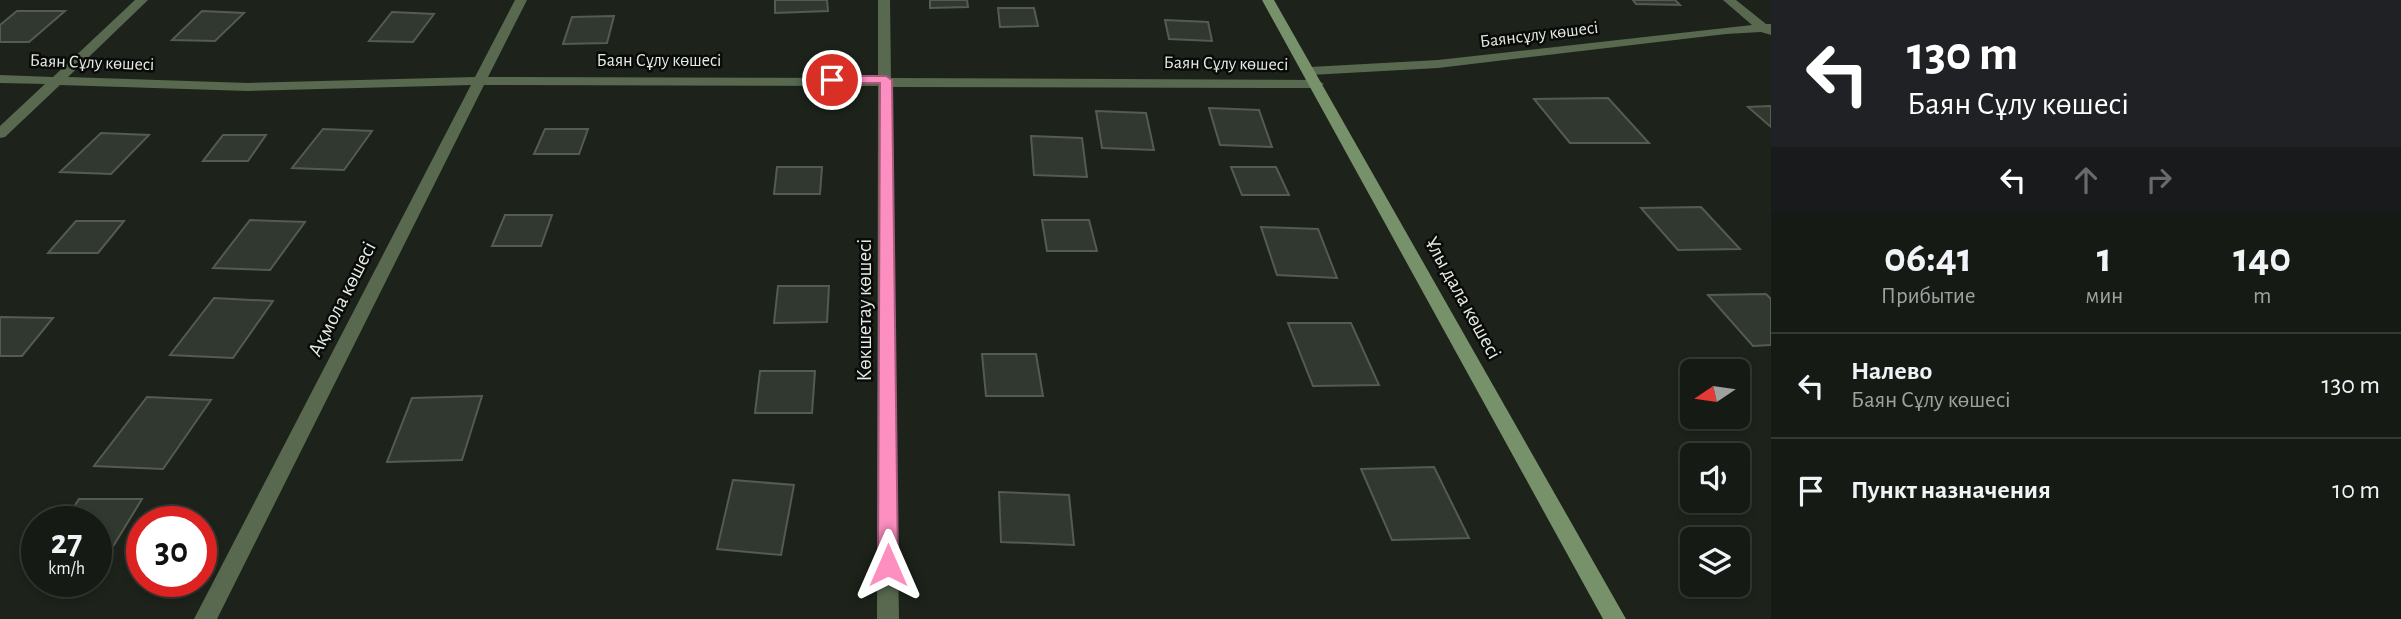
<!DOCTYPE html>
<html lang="ru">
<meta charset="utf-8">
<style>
body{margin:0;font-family:"Alegreya Sans",sans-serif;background:#1f231d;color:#f1f3f6;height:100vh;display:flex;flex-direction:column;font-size:26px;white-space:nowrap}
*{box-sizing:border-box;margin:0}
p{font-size:23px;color:#9ea1a0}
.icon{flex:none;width:38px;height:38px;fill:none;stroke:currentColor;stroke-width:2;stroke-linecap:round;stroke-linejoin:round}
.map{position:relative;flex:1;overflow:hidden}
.details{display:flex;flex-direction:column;background:#161a14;width:630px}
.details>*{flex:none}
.banner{background:#202124;color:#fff;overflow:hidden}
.needle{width:46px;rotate:257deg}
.tools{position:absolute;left:1680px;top:359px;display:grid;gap:14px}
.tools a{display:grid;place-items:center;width:70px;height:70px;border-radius:10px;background:#161a14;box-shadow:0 4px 10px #0003,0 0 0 2px #353834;font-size:35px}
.speed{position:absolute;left:21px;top:506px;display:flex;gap:14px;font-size:35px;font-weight:700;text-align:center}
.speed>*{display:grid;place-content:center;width:91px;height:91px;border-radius:50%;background:#161a14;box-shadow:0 4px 10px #0003,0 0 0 2px #353834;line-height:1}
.speed small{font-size:18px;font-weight:400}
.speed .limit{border:10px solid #d22;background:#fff;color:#111}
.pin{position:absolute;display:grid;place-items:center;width:60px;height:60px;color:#fff;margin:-30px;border:4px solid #fff;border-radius:50%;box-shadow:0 2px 7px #0007}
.me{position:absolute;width:77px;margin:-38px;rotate:0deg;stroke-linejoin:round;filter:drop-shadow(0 0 5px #0008)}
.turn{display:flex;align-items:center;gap:24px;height:147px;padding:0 21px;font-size:32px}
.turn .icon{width:91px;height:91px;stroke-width:2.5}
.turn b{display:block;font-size:49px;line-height:60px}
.lanes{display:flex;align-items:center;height:66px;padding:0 21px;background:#0003;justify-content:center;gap:35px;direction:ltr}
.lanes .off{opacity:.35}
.eta{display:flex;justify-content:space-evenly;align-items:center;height:119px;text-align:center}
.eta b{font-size:42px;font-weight:700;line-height:49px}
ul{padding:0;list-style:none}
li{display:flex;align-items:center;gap:21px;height:105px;padding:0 21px;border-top:2px solid #353834}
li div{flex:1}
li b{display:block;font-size:26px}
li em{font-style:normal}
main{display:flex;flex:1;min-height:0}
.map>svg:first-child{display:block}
</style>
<main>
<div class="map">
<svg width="1771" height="619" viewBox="0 0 1771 619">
<rect width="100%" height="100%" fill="#1d231a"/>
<!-- building -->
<path fill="#31382f" stroke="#545b51" stroke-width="2" d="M 775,0 L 827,0 L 828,11 L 775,13 Z
M 930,0 L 967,0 L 968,7 L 930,8 Z
M 1633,0 L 1675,0 L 1680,5 L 1636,4 Z
M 998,8 L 1034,8 L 1038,26 L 1000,27 Z
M 17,11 L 65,11 L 29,42 L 0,42 L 0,25 Z
M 202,11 L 244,13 L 215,41 L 172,40 Z
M 392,12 L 434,14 L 413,42 L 369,41 Z
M 614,16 L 607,43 L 563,44 L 572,17 Z
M 1165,20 L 1208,22 L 1212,41 L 1169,39 Z
M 1608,98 L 1649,143 L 1570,143 L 1534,99 Z
M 1771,106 L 1771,127 L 1748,107 Z
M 1209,108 L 1259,110 L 1272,147 L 1220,145 Z
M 1096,111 L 1146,113 L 1154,150 L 1102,148 Z
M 323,129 L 372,131 L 344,170 L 292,168 Z
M 545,129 L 588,129 L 579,154 L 534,154 Z
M 101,133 L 149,135 L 111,174 L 60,172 Z
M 223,135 L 266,135 L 248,161 L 203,161 Z
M 1031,136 L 1082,138 L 1087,177 L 1034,175 Z
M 777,167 L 822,167 L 820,194 L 774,194 Z
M 1231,167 L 1276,167 L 1289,195 L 1242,195 Z
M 1701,207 L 1740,249 L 1678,250 L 1641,208 Z
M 505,215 L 552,215 L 541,246 L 492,246 Z
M 250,220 L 305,222 L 270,270 L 213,268 Z
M 1042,220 L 1089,220 L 1097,251 L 1047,251 Z
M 76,221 L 124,221 L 98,253 L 48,253 Z
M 1261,227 L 1318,229 L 1337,278 L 1277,275 Z
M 778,286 L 829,286 L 827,322 L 774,323 Z
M 1766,294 L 1771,299 L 1771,345 L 1753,346 L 1708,295 Z
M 214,298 L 273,301 L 233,358 L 170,355 Z
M 0,318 L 1,317 L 53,318 L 22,356 L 0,356 Z
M 1288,323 L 1351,323 L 1379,385 L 1313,386 Z
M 982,354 L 1036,354 L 1043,396 L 986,396 Z
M 760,371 L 815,371 L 812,413 L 755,413 Z
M 482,396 L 462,460 L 387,462 L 412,398 Z
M 147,397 L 211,400 L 163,469 L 94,466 Z
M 1434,467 L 1469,538 L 1392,540 L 1361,469 Z
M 733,480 L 794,485 L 781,555 L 717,549 Z
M 999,492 L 1069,495 L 1074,545 L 1001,542 Z
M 79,499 L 142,499 L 109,553 L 96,553 L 96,522 L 64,522 Z"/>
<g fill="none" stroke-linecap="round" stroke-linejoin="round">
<!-- lane -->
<path fill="#586950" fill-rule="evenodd" d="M 1723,0 L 1736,0 L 1766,24 L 1771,24 L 1771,35 L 1761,32 L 1726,34 L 1438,68 L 1310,75 L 1303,71 L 1310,67 L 1438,60 L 1752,25 Z"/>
<!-- street -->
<path fill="#586950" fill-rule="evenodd" d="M 135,0 L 148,0 L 68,77 L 248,83 L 475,77 L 515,0 L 527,0 L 488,77 L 878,78 L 878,0 L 890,0 L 891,78 L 1317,80 L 1324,84 L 1317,88 L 891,87 L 899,619 L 877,619 L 878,86 L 484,85 L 217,619 L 194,619 L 471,85 L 248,91 L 60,85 L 5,137 L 0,138 L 0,126 L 45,84 L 0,83 L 0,75 L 53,77 Z"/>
<!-- secondary -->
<path fill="#77926a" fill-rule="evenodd" d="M 1262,0 L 1274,0 L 1626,619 L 1603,619 Z"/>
</g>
<!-- route -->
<path fill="#fd8ec0" stroke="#a45c7d" stroke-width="2" d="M 886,76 L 892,80 L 898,565 L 895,571 L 888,574 L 881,571 L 878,565 L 880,83 L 832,83 L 825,80 L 832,76 Z"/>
<g text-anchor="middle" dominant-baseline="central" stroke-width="5" stroke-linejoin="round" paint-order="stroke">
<!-- far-street labels -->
<g font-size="18" fill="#e6eae4" stroke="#090b08">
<text transform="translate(1539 35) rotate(-7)">Баянсұлу көшесі</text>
<text x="659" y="61">Баян Сұлу көшесі</text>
<text transform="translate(92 63) rotate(2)">Баян Сұлу көшесі</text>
<text transform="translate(1226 64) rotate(1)">Баян Сұлу көшесі</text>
</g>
<!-- street labels -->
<g font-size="21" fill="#e6eae4" stroke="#090b08">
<text transform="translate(1463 298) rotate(61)">Ұлы дала көшесі</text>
<text transform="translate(342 299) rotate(-63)">Ақмола көшесі</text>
<text transform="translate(864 310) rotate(-90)">Көкшетау көшесі</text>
</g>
</g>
</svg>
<div class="tools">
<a><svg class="needle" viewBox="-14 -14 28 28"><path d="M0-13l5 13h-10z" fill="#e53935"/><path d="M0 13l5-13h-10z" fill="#9ea1a0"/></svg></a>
<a><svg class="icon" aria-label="sound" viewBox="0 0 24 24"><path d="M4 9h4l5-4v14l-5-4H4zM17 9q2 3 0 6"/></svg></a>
<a><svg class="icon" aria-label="layers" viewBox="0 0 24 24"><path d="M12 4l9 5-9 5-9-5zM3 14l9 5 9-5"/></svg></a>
</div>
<div class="speed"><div>27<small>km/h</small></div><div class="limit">30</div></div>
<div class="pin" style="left:832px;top:80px;background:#d93025"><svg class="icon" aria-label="arrive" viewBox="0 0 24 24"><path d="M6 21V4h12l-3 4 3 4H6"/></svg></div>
<svg class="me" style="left:888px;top:565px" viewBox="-20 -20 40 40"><path d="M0-17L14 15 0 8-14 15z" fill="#fd8ec0" stroke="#fff" stroke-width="4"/></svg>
</div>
<section class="details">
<div class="banner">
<div class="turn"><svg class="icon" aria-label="left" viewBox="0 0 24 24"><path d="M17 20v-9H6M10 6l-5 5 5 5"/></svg><div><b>130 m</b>Баян Сұлу көшесі</div></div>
<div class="lanes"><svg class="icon" aria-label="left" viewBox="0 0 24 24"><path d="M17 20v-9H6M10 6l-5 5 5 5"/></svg><svg class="icon off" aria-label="ahead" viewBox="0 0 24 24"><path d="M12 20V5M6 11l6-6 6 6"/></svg><svg class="icon off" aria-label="right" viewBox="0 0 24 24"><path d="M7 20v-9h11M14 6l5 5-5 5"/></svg></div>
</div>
<div class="eta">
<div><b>06:41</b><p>Прибытие</p></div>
<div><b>1</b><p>мин</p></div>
<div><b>140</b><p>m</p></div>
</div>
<ul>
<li><svg class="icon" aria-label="left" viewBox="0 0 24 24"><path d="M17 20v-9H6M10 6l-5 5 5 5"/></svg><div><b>Налево</b><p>Баян Сұлу көшесі</p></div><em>130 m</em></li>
<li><svg class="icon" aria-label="arrive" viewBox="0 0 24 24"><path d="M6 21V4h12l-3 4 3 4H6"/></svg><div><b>Пункт назначения</b></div><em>10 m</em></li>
</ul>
</section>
</main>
